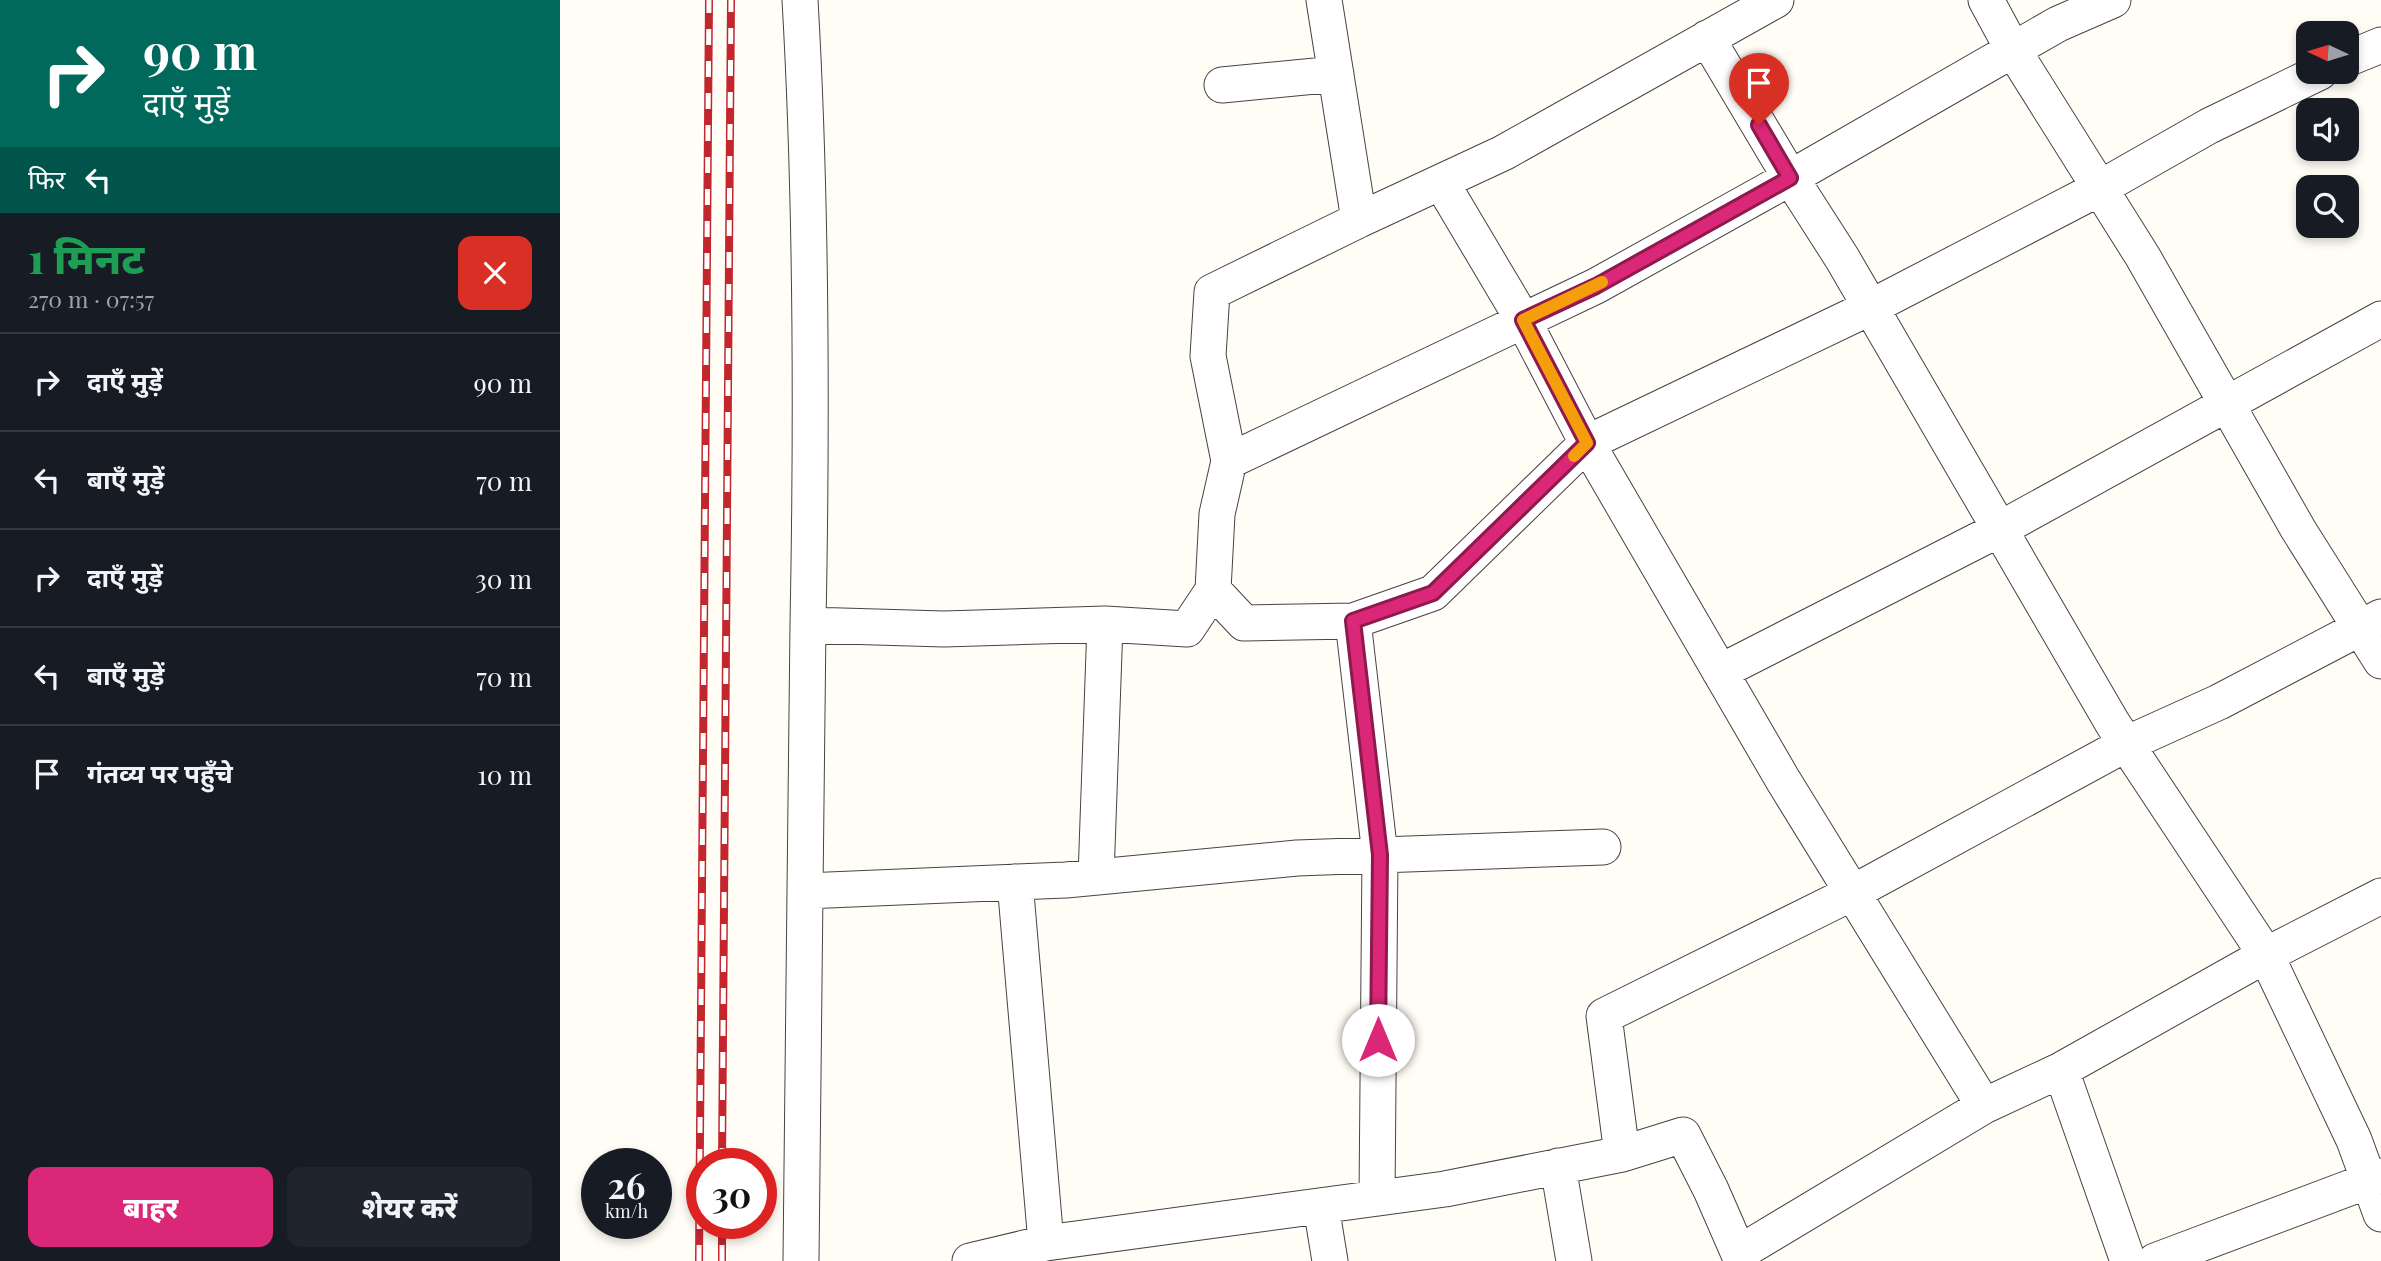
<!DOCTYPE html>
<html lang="hi">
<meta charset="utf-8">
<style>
body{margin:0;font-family:"Playfair Display","Noto Sans Devanagari",serif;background:#20242c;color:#f1f3f6;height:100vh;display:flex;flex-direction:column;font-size:26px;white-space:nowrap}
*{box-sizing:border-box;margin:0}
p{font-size:23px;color:#9ea1a6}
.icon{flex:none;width:38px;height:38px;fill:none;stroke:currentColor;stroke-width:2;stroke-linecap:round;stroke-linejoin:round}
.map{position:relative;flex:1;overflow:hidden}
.details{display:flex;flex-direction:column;background:#171b24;width:560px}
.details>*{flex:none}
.guide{background:#00695c;color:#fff;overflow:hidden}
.needle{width:46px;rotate:274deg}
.buttons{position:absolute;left:1736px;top:21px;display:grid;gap:14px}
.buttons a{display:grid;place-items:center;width:63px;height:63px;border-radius:14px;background:#171b24;box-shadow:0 4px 10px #0003;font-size:35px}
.speed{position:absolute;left:21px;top:1148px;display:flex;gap:14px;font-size:35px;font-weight:700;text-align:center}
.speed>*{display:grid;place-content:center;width:91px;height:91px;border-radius:50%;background:#171b24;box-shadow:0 4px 10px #0003;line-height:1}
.speed small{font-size:18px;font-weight:400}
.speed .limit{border:10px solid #d22;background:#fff;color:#111}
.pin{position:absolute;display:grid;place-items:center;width:60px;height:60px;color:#fff;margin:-72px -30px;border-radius:50% 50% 50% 0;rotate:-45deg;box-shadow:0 0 7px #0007}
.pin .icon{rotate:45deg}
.me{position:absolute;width:77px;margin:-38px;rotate:0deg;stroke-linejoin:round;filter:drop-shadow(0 0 5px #0008)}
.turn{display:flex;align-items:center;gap:24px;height:147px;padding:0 28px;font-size:32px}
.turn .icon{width:91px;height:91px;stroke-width:2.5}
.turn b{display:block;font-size:49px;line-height:60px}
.then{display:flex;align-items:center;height:66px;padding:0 28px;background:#0003;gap:14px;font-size:26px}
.round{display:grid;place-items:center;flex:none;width:74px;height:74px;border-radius:14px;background:#20242c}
.summary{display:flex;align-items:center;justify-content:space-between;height:119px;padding:0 28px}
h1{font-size:42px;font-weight:800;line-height:52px;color:#1e9e55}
.primary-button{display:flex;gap:14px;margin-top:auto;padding:14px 28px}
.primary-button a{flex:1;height:80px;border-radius:14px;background:#db2777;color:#fff;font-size:28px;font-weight:800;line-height:80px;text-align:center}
.primary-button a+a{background:#20242c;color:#f1f3f6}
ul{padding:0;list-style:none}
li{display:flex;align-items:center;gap:21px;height:98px;padding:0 28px;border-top:2px solid #363941}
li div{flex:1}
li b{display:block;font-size:26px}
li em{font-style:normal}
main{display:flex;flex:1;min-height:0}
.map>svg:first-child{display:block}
</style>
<main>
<section class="details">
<div class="guide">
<div class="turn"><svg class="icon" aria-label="right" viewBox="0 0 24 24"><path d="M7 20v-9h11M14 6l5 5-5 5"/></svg><div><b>90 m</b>दाएँ मुड़ें</div></div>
<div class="then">फिर<svg class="icon" aria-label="left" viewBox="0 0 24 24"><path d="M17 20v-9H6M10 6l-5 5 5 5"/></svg></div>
</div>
<div class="summary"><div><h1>1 मिनट</h1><p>270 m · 07:57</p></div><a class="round" style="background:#d93025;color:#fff"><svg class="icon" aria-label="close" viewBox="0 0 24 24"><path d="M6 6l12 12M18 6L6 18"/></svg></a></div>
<ul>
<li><svg class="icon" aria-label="right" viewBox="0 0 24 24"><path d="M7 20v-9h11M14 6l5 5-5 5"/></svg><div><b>दाएँ मुड़ें</b></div><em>90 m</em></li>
<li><svg class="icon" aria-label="left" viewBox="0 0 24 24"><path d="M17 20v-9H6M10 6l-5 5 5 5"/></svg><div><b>बाएँ मुड़ें</b></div><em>70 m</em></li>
<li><svg class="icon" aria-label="right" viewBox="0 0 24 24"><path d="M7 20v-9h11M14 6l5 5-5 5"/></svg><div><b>दाएँ मुड़ें</b></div><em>30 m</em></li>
<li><svg class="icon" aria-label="left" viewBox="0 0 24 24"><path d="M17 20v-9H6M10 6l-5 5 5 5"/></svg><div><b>बाएँ मुड़ें</b></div><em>70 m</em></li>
<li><svg class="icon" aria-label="arrive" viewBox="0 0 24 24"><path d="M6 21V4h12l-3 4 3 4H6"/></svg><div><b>गंतव्य पर पहुँचे</b></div><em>10 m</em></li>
</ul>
<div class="primary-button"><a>बाहर</a><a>शेयर करें</a></div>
</section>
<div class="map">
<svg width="1821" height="1261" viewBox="0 0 1821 1261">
<rect width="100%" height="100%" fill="#fffdf5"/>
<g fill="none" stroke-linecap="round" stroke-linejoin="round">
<!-- minor casing -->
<g stroke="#444" stroke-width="37">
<path id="minor" d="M 240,0 C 252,208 252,417 248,625 L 384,629 L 545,624 L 627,629 L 653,590 L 657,514 L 669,461 L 1036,286 L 1230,178 L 1498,24 L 1553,0
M 764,0 L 799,220 L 943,153 L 1216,0
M 1426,0 L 1453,50 L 1583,257 L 1738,529 L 1821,661
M 1147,38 L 1225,169 L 1282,258 L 1553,724 L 1706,955 L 1794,1140 L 1821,1214
M 1787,59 L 1821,45
M 662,85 L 776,74
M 881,182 L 963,320 L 1027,443 L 1223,780 L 1424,1106
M 669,461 L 648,356 L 652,292 L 799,220
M 653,590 L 684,623 L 793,621 L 873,593 L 1027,443 L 1311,307 L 1540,188 L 1649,126 L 1760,72
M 793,621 L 820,855 L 817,1198
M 248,625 L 245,891 L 506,880 L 737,858 L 1043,847
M 1160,672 L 1440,529 L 1821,319
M 536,877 L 545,624
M 455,882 L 486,1243
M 1501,1070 L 1568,1261
M 1062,1154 L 1123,1135 L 1151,1190 L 1182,1261
M 998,1166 L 1014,1261
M 761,1206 L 770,1261
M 1179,1253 L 1424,1106 L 1501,1070 L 1706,955 L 1821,896
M 241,1261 L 245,891
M 410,1261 L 486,1243 L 885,1189 L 1062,1154 L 1044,1016 L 1292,893 L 1566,744 L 1659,702 L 1821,617
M 1595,1261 L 1821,1176"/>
</g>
<!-- minor -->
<use href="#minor" stroke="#fff" stroke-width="35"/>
<!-- rail casing -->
<g stroke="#c4262e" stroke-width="8">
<path id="rail" d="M 162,1164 L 171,0
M 139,1261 L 149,0
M 162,1261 L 162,1223"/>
</g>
<!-- rail -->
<use href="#rail" stroke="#fff" stroke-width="5" stroke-dasharray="16" stroke-linecap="butt"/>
</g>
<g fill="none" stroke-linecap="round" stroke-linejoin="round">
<!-- route casing -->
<g stroke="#8e194d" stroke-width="18">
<path id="route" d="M 818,1040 L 820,855 L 793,621 L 873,593 L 1027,443 L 963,320 L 1036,286 L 1230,178 L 1199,125"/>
</g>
<!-- route -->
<use href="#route" stroke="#db2777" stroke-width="12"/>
<!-- slow -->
<path stroke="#f59e0b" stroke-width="12" d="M 1014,456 L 1027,443 L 963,320 L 1042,282"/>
</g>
</svg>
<div class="buttons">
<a><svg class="needle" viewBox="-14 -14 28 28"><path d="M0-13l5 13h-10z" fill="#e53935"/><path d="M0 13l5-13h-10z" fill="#9ea1a6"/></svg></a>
<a><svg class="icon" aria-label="sound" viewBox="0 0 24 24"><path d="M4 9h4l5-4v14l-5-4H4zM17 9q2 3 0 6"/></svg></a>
<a><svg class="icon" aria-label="search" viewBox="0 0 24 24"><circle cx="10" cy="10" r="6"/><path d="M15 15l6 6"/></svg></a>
</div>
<div class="speed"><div>26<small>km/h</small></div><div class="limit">30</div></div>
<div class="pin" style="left:1199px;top:125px;background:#d93025"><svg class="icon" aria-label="arrive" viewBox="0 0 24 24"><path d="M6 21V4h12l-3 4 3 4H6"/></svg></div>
<svg class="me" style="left:818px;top:1040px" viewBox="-20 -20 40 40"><circle r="19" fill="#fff"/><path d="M0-13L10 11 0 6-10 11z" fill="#db2777"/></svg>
</div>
</main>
